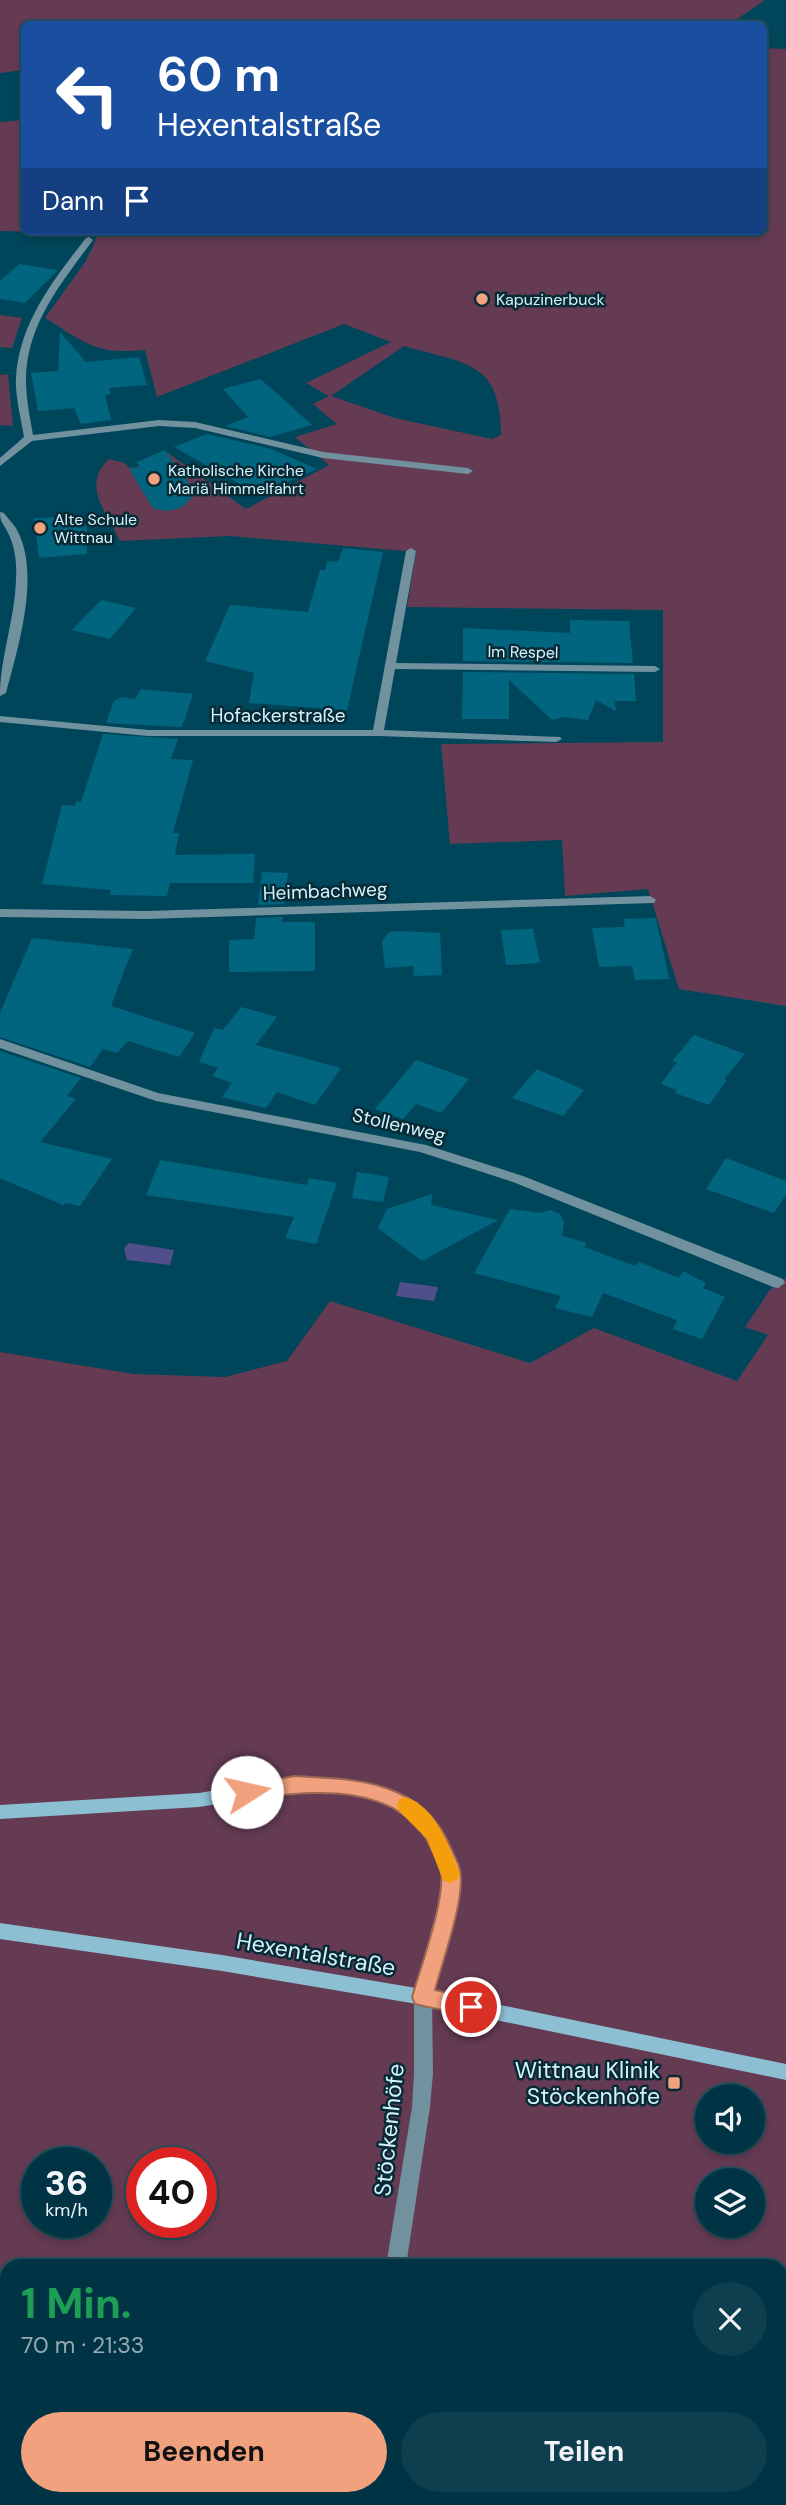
<!DOCTYPE html>
<html lang="de">
<meta charset="utf-8">
<style>
body{margin:0;font-family:"DM Sans",sans-serif;background:#0e3f4f;color:#f1f3f6;height:100vh;display:flex;flex-direction:column;font-size:26px;white-space:nowrap}
*{box-sizing:border-box;margin:0}
p{font-size:23px;color:#95aab2}
.icon{flex:none;width:38px;height:38px;fill:none;stroke:currentColor;stroke-width:2;stroke-linecap:round;stroke-linejoin:round}
.map{position:relative;flex:1;overflow:hidden}
.sheet{position:absolute;left:0px;top:2259px;width:788px;height:247px;display:flex;flex-direction:column;background:#003444;border-radius:21px 21px 0 0;box-shadow:0 4px 10px #0003,0 0 0 2px #224f5d}
.sheet>*{flex:none}
.guide{position:absolute;left:21px;top:21px;width:746px;height:214px;border-radius:10px;box-shadow:0 4px 10px #0003,0 0 0 2px #224f5d;background:#1a4fa0;color:#fff;overflow:hidden}
.controls{position:absolute;left:695px;top:2084px;display:grid;gap:14px}
.controls a{display:grid;place-items:center;width:70px;height:70px;border-radius:50%;background:#003444;box-shadow:0 4px 10px #0003,0 0 0 2px #224f5d;font-size:35px}
.speed{position:absolute;left:21px;top:2147px;display:flex;gap:14px;font-size:35px;font-weight:700;text-align:center}
.speed>*{display:grid;place-content:center;width:91px;height:91px;border-radius:50%;background:#003444;box-shadow:0 4px 10px #0003,0 0 0 2px #224f5d;line-height:1}
.speed small{font-size:18px;font-weight:400}
.speed .limit{border:10px solid #d22;background:#fff;color:#111}
.pin{position:absolute;display:grid;place-items:center;width:60px;height:60px;color:#fff;margin:-30px;border:4px solid #fff;border-radius:50%;box-shadow:0 2px 7px #0007}
.me{position:absolute;width:77px;margin:-38px;rotate:80deg;stroke-linejoin:round;filter:drop-shadow(0 0 5px #0008)}
.turn{display:flex;align-items:center;gap:24px;height:147px;padding:0 21px;font-size:32px}
.turn .icon{width:91px;height:91px;stroke-width:2.5}
.turn b{display:block;font-size:49px;line-height:60px}
.then{display:flex;align-items:center;height:66px;padding:0 21px;background:#0003;gap:14px;font-size:26px}
.round{display:grid;place-items:center;flex:none;width:74px;height:74px;border-radius:37px;background:#0e3f4f}
.overview{display:flex;align-items:center;justify-content:space-between;height:119px;padding:0 21px}
h1{font-size:42px;font-weight:700;line-height:52px;color:#1e9e55}
.action{display:flex;gap:14px;margin-top:auto;padding:14px 21px}
.action a{flex:1;height:80px;border-radius:42px;background:#f2a17e;color:#111;font-size:28px;font-weight:700;line-height:80px;text-align:center}
.action a+a{background:#0e3f4f;color:#f1f3f6}
.map>svg:first-child{display:block}
</style>
<div class="map">
<svg width="786" height="2505" viewBox="0 0 786 2505">
<rect width="100%" height="100%" fill="#00465a"/>
<!-- green -->
<path fill="#643b53" fill-rule="evenodd" d="M 0,0 L 765,0 L 730,24 L 24,24 L 24,70 L 0,73 Z
M 763,48 L 786,49 L 786,1006 L 679,989 L 648,889 L 565,896 L 562,840 L 450,844 L 441,744 L 663,742 L 663,610 L 407,607 L 416,552 L 230,536 L 120,541 C 106,512 81,485 109,459 L 125,463 L 129,468 L 139,467 L 137,462 L 168,453 L 246,509 L 329,465 L 295,437 L 337,424 L 313,404 L 329,396 L 306,383 L 391,342 L 344,324 L 157,397 L 145,350 C 97,355 85,343 45,318 L 86,261 L 99,233 L 0,231 L 0,122 L 24,120 L 24,231 L 763,231 ZM 404,346 C 465,364 501,360 501,435 L 492,439 L 395,418 L 331,396 Z
M 0,315 L 22,318 L 12,348 L 0,347 Z
M 8,374 L 8,375 L 13,426 L 0,425 L 0,375 Z
M 786,1278 L 786,2505 L 0,2505 L 0,1352 L 134,1374 L 225,1377 L 287,1361 L 330,1301 L 530,1363 L 594,1328 L 737,1381 L 768,1335 L 745,1327 L 770,1290 ZM 707,2096 L 752,2096 L 752,2142 L 707,2142 ZM 37,2163 L 96,2163 L 96,2222 L 37,2222 ZM 142,2163 L 201,2163 L 201,2222 L 142,2222 ZM 707,2180 L 752,2180 L 752,2226 L 707,2226 ZM 7,2266 L 780,2266 L 780,2499 L 7,2499 Z"/>
<!-- water -->
<path fill="#514e8c" d="M 129,1243 L 174,1250 L 170,1265 L 127,1260 L 124,1248 Z
M 400,1282 L 438,1287 L 434,1301 L 396,1296 Z"/>
<!-- building -->
<path fill="#02657f" d="M 19,264 L 58,270 L 25,303 L 0,299 L 0,281 Z
M 60,332 L 86,362 L 139,357 L 147,385 L 109,388 L 111,394 L 105,395 L 111,420 L 81,424 L 74,408 L 38,411 L 31,373 L 58,371 Z
M 260,379 L 272,389 L 312,425 L 270,437 L 225,426 L 248,417 L 223,389 Z
M 207,434 L 271,449 L 317,469 L 259,495 L 174,447 Z
M 165,450 L 196,493 L 181,508 L 165,511 L 153,508 L 129,469 L 139,467 L 137,462 Z
M 71,517 L 71,527 L 87,526 L 87,554 L 39,558 L 34,518 Z
M 343,548 L 383,552 L 347,710 L 249,703 L 254,673 L 205,661 L 230,605 L 308,612 L 320,570 L 325,570 L 327,561 L 338,562 Z
M 101,600 L 136,608 L 110,639 L 72,630 Z
M 570,620 L 629,621 L 633,663 L 463,661 L 463,628 L 570,633 Z
M 463,672 L 634,674 L 636,701 L 614,701 L 616,711 L 596,700 L 588,720 L 564,717 L 552,720 L 509,680 L 509,719 L 462,719 Z
M 141,689 L 193,694 L 182,727 L 106,723 L 114,701 L 122,697 L 135,699 Z
M 103,734 L 178,739 L 171,759 L 193,760 L 173,833 L 179,833 L 175,855 L 255,854 L 253,883 L 170,883 L 167,896 L 110,895 L 111,890 L 42,884 L 62,805 L 75,806 L 76,801 L 81,802 Z
M 262,872 L 288,873 L 284,904 L 258,905 Z
M 283,917 L 282,922 L 315,922 L 315,971 L 229,972 L 229,940 L 254,939 L 256,918 Z
M 656,918 L 669,979 L 635,980 L 632,966 L 599,967 L 592,928 L 625,927 L 623,919 Z
M 533,929 L 540,963 L 506,965 L 501,930 Z
M 400,931 L 440,933 L 442,975 L 414,976 L 413,966 L 385,968 L 382,942 L 389,932 Z
M 32,938 L 133,949 L 123,973 L 120,973 L 123,974 L 111,1006 L 195,1033 L 179,1057 L 128,1041 L 117,1053 L 103,1049 L 90,1067 L 0,1037 L 0,1013 Z
M 241,1007 L 277,1017 L 256,1045 L 341,1068 L 315,1105 L 277,1092 L 266,1108 L 222,1097 L 232,1083 L 212,1076 L 218,1068 L 199,1062 L 214,1028 L 223,1030 Z
M 694,1035 L 745,1054 L 724,1079 L 727,1080 L 709,1105 L 675,1093 L 677,1090 L 661,1084 L 677,1062 L 672,1061 Z
M 0,1051 L 81,1078 L 67,1096 L 76,1099 L 40,1142 L 112,1159 L 80,1206 L 66,1203 L 63,1205 L 0,1178 Z
M 416,1060 L 469,1079 L 441,1113 L 416,1104 L 403,1119 L 375,1109 Z
M 537,1069 L 584,1090 L 563,1116 L 512,1098 Z
M 726,1158 L 786,1181 L 786,1194 L 774,1213 L 706,1189 Z
M 160,1160 L 307,1185 L 309,1178 L 337,1183 L 316,1244 L 285,1238 L 294,1217 L 146,1195 Z
M 357,1172 L 389,1177 L 383,1202 L 352,1198 Z
M 432,1194 L 431,1205 L 498,1220 L 422,1261 L 378,1228 L 387,1209 Z
M 510,1209 L 541,1213 L 550,1210 L 560,1214 L 564,1222 L 562,1236 L 587,1243 L 584,1247 L 635,1266 L 639,1262 L 679,1278 L 683,1271 L 706,1283 L 703,1288 L 725,1297 L 702,1339 L 673,1329 L 677,1320 L 603,1293 L 592,1317 L 555,1308 L 561,1296 L 474,1273 Z"/>
<g fill="none" stroke-linecap="round" stroke-linejoin="round">
<!-- street -->
<path fill="#72919e" fill-rule="evenodd" d="M 89,237 L 93,240 C 62,282 26,325 26,380 C 26,399 30,417 33,435 L 159,420 L 195,422 L 323,452 L 468,468 L 473,471 L 468,474 L 323,458 L 195,428 L 159,426 L 32,441 L 0,466 L 0,458 L 24,437 C 21,418 15,397 16,378 C 19,323 54,279 86,238 Z
M 0,512 L 4,513 C 8,519 14,524 17,530 C 41,574 18,648 6,693 L 0,696 C 0,657 15,619 16,579 C 17,564 15,545 7,531 C 3,523 0,522 0,512 Z
M 411,548 L 416,551 L 396,663 L 655,666 L 660,669 L 655,672 L 395,669 L 384,730 L 560,737 L 562,739 L 556,742 L 378,736 L 148,736 L 0,722 L 0,716 L 148,730 L 373,730 L 406,551 Z
M 650,896 L 656,900 L 654,903 L 146,919 L 0,917 L 0,909 L 146,911 Z
M 0,1039 L 158,1093 L 426,1145 L 523,1176 L 783,1279 L 785,1283 L 778,1288 L 773,1287 L 513,1182 L 420,1152 L 156,1101 L 0,1048 Z
M 423,1989 L 429,1991 L 432,1997 L 433,2073 L 430,2107 L 406,2266 L 386,2266 L 412,2107 L 414,2073 L 414,1997 L 417,1991 Z
M 345,2499 L 365,2499 L 364,2505 L 344,2505 Z"/>
<!-- secondary -->
<path fill="#8dbfd3" fill-rule="evenodd" d="M 295,1777 L 361,1782 L 417,1802 L 441,1829 L 460,1871 L 458,1898 L 433,1991 L 786,2064 L 786,2080 L 423,2005 L 222,1971 L 0,1939 L 0,1923 L 222,1955 L 416,1988 L 440,1898 L 442,1871 L 428,1839 L 405,1812 L 355,1794 L 295,1791 L 199,1807 L 0,1819 L 0,1805 L 199,1793 Z"/>
</g>
<!-- route -->
<path fill="#f2a17e" stroke="#9d6952" stroke-width="2" d="M 295,1776 C 357,1779 422,1781 450,1846 C 453,1853 458,1862 460,1870 C 466,1897 442,1962 435,1990 L 479,2000 L 482,2007 L 479,2013 L 471,2016 L 423,2006 L 415,2004 L 412,1997 C 421,1966 445,1901 441,1871 C 440,1865 435,1858 433,1852 C 403,1781 310,1789 247,1800 L 240,1798 L 237,1792 L 240,1786 L 247,1784 Z"/>
<!-- slow -->
<path fill="#f59e0b" d="M 406,1797 C 437,1808 449,1847 460,1874 L 457,1880 L 450,1883 L 443,1880 L 427,1839 L 399,1811 L 397,1805 L 399,1799 Z"/>
<!-- markers -->
<g fill="#f2a17e" stroke="#072a35" stroke-width="2.5">
<circle cx="482" cy="299" r="7"/>
<circle cx="154" cy="479" r="7"/>
<circle cx="40" cy="528" r="7"/>
<rect x="667" y="2076" width="14" height="14" rx="3.5"/>
</g>
<g text-anchor="middle" dominant-baseline="central" stroke-width="5" stroke-linejoin="round" paint-order="stroke">
<!-- far-poi labels -->
<g font-size="16" fill="#d4f2fe" stroke="#072a35" text-anchor="start">
<text x="496" y="299">Kapuzinerbuck</text>
<text x="168" y="470">Katholische Kirche<tspan x="168" dy="18">Mariä Himmelfahrt</tspan></text>
<text x="54" y="519">Alte Schule<tspan x="54" dy="18">Wittnau</tspan></text>
</g>
<!-- far-street labels -->
<g font-size="16" fill="#d4f2fe" stroke="#072a35">
<text transform="translate(523 652) rotate(1)">Im Respel</text>
</g>
<!-- street labels -->
<g font-size="19" fill="#d4f2fe" stroke="#072a35">
<text x="278" y="715">Hofackerstraße</text>
<text transform="translate(325 891) rotate(-2)">Heimbachweg</text>
<text transform="translate(399 1125) rotate(13)">Stollenweg</text>
</g>
<!-- near-street labels -->
<g font-size="23" fill="#d4f2fe" stroke="#072a35">
<text transform="translate(316 1954) rotate(10)">Hexentalstraße</text>
<text transform="translate(389 2130) rotate(-84)">Stöckenhöfe</text>
</g>
<!-- near-poi labels -->
<g font-size="23" fill="#d4f2fe" stroke="#072a35" text-anchor="end">
<text x="660" y="2070">Wittnau Klinik<tspan x="660" dy="26">Stöckenhöfe</tspan></text>
</g>
</g>
</svg>
<div class="controls">
<a><svg class="icon" aria-label="sound" viewBox="0 0 24 24"><path d="M4 9h4l5-4v14l-5-4H4zM17 9q2 3 0 6"/></svg></a>
<a><svg class="icon" aria-label="layers" viewBox="0 0 24 24"><path d="M12 4l9 5-9 5-9-5zM3 14l9 5 9-5"/></svg></a>
</div>
<div class="speed"><div>36<small>km/h</small></div><div class="limit">40</div></div>
<div class="pin" style="left:471px;top:2007px;background:#d93025"><svg class="icon" aria-label="arrive" viewBox="0 0 24 24"><path d="M6 21V4h12l-3 4 3 4H6"/></svg></div>
<svg class="me" style="left:247px;top:1792px" viewBox="-20 -20 40 40"><circle r="19" fill="#fff"/><path d="M0-13L10 11 0 6-10 11z" fill="#f2a17e"/></svg>
<div class="guide">
<div class="turn"><svg class="icon" aria-label="left" viewBox="0 0 24 24"><path d="M17 20v-9H6M10 6l-5 5 5 5"/></svg><div><b>60 m</b>Hexentalstraße</div></div>
<div class="then">Dann<svg class="icon" aria-label="arrive" viewBox="0 0 24 24"><path d="M6 21V4h12l-3 4 3 4H6"/></svg></div>
</div>
<section class="sheet">
<div class="overview"><div><h1>1 Min.</h1><p>70 m · 21:33</p></div><a class="round"><svg class="icon" aria-label="close" viewBox="0 0 24 24"><path d="M6 6l12 12M18 6L6 18"/></svg></a></div>
<div class="action"><a>Beenden</a><a>Teilen</a></div>
</section>
</div>
